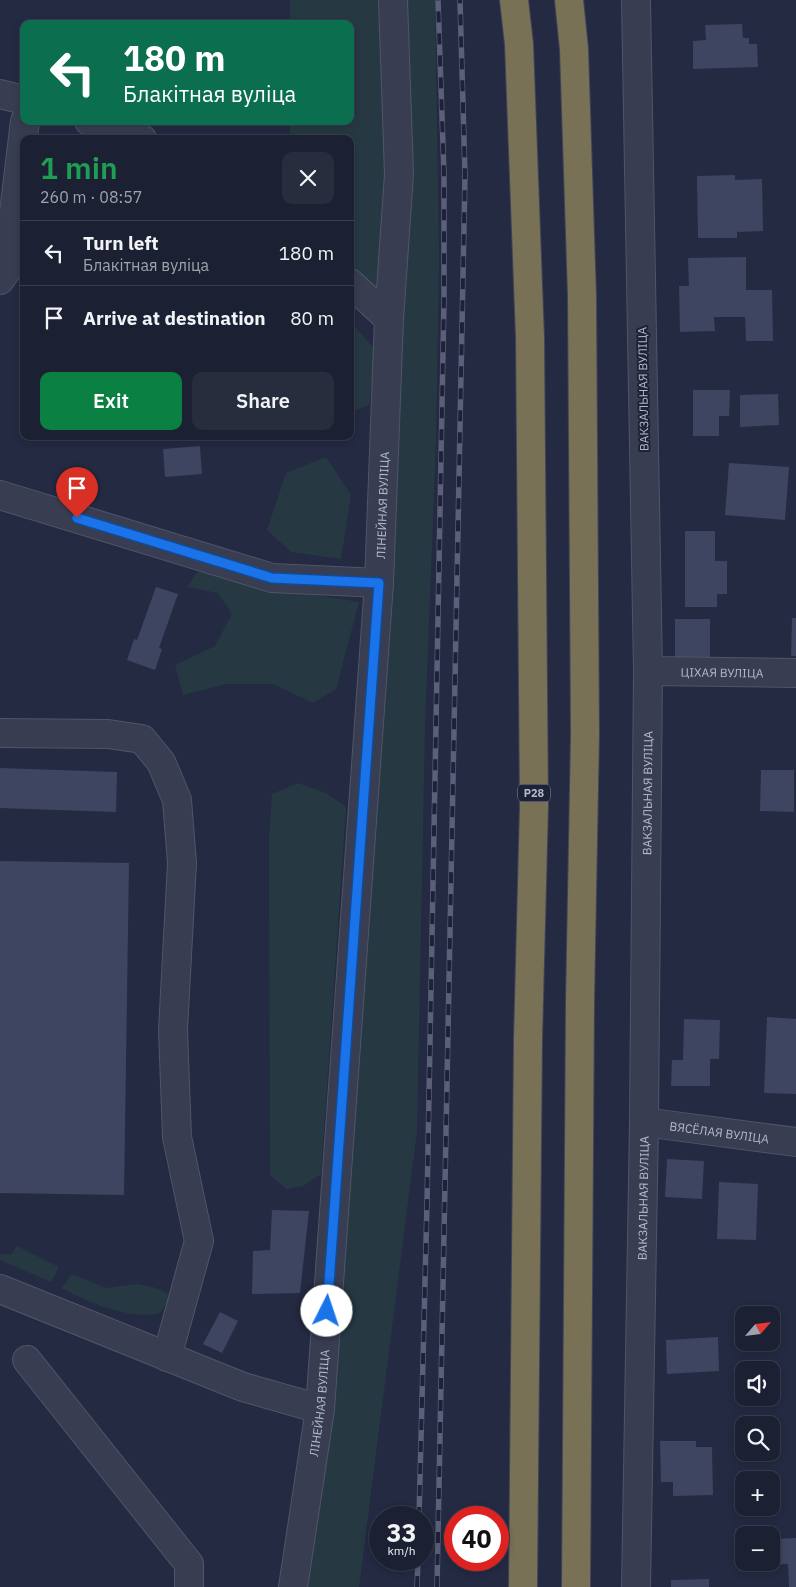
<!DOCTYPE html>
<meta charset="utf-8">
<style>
body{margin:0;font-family:"IBM Plex Sans",sans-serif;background:#282d3e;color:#f1f3f6;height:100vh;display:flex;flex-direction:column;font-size:19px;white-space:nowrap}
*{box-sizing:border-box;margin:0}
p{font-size:16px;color:#a0a3ac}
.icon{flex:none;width:28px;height:28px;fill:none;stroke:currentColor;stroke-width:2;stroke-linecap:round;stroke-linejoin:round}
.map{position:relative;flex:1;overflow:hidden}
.panel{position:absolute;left:20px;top:135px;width:334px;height:305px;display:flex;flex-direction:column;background:#1b2032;border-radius:10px;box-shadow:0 2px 8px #0003,0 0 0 1px #393e4d}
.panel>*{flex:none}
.top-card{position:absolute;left:20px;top:20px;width:334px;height:105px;border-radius:10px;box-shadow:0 2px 8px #0003,0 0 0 1px #393e4d;background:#0b6e4f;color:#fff;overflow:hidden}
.needle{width:32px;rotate:62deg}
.tools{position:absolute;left:735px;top:1306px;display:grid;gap:10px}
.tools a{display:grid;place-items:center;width:45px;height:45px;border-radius:10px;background:#1b2032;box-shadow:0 2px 8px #0003,0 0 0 1px #393e4d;font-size:25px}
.speed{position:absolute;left:369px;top:1506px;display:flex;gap:10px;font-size:25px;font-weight:700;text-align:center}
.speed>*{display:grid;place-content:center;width:65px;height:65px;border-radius:50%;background:#1b2032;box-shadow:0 2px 8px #0003,0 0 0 1px #393e4d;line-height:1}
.speed small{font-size:12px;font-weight:400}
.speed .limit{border:8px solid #d22;background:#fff;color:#111}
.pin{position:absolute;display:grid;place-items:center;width:42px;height:42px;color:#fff;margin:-51px -21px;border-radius:50% 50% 50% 0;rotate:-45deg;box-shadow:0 0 5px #0007}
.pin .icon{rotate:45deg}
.me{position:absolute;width:55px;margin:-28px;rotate:4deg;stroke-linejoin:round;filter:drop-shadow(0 0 4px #0008)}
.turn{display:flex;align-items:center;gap:18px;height:105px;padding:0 20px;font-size:22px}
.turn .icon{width:65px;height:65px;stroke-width:2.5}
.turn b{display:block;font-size:35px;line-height:42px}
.round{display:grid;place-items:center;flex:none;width:52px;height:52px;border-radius:10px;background:#282d3e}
.overview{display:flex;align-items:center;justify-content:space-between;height:85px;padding:0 20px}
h1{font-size:30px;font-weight:600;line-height:38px;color:#1e9e55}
.cta{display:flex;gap:10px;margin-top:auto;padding:10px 20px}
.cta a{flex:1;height:58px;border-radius:10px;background:#0b8043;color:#fff;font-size:20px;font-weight:600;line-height:58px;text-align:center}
.cta a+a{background:#282d3e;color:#f1f3f6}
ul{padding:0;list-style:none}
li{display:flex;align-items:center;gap:15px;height:65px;padding:0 20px;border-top:1px solid #393e4d}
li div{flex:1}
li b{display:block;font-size:19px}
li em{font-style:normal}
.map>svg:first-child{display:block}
</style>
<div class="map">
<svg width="796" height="1587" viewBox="0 0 796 1587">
<rect width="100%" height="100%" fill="#242a42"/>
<!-- green -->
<path fill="#263943" d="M 290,0 L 435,0 L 439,258 L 436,440 L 425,726 L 417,1131 L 359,1587 L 298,1587 L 389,319 L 350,283 L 350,139 L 290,139 L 290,121 L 350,121 L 350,24 L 290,24 Z
M 350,321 L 376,351 L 369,405 L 350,412 Z
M 326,457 L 351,495 L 341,559 L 291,552 L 267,530 L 286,473 Z
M 203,564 L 274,588 L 359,602 L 336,689 L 313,703 L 273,684 L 226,684 L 183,695 L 175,665 L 215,646 L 232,614 L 218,593 L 187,587 Z
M 298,783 L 326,793 L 346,807 L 321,1174 L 303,1186 L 286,1189 L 270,1175 L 269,838 L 272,794 Z
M 17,1246 L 59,1267 L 51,1282 L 0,1260 L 0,1254 L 11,1255 Z
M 72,1274 L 106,1288 L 137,1284 L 153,1287 L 167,1293 L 169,1299 L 160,1313 C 130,1320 89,1303 62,1288 Z"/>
<!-- building -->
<path fill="#3d4560" d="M 742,24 L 743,38 L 749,38 L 749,44 L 757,44 L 758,67 L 693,69 L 693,41 L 706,40 L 705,25 Z
M 735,175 L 735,180 L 762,179 L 763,231 L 737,232 L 737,238 L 698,238 L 697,176 Z
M 746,257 L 746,290 L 772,290 L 773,341 L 746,341 L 745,317 L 714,317 L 715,331 L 680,332 L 679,286 L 689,286 L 688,258 Z
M 693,390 L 730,390 L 729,416 L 719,416 L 719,436 L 693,436 Z
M 778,394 L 779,425 L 740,427 L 740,395 Z
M 200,446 L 202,474 L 165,477 L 163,449 Z
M 729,463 L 789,467 L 785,520 L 725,515 Z
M 685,531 L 715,531 L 715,561 L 727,561 L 727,594 L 717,594 L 717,607 L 685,607 Z
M 156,587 L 178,594 L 159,648 L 162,649 L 155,670 L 127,660 L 134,639 L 137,640 Z
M 792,618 L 796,618 L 796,656 L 791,656 Z
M 675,619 L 710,619 L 710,659 L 675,659 Z
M 0,768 L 117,772 L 116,812 L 0,808 Z
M 761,770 L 794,770 L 794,812 L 760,811 Z
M 0,861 L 129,863 L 124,1195 L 0,1193 Z
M 767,1017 L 796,1019 L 796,1094 L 764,1093 Z
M 684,1019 L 720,1020 L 719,1059 L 710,1059 L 710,1086 L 671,1086 L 672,1060 L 683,1060 Z
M 667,1159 L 704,1161 L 702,1199 L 665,1197 Z
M 719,1182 L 758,1184 L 756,1240 L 717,1239 Z
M 272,1210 L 309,1211 L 300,1293 L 252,1294 L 253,1251 L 270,1250 Z
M 220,1312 L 238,1321 L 222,1353 L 203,1344 Z
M 718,1337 L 719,1371 L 667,1374 L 666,1340 Z
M 660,1441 L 696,1441 L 696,1447 L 712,1447 L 713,1495 L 673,1496 L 673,1482 L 661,1482 Z
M 756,1528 L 757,1535 L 744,1535 L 744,1557 L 737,1557 L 735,1529 Z
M 796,1538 L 796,1587 L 789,1587 L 788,1564 L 771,1565 L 771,1539 Z
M 709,1579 L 709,1587 L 671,1587 L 671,1580 Z"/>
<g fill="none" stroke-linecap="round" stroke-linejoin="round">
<!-- minor casing -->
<g stroke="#505569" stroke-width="30">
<g id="minor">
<path d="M 0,94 L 24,100"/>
<path d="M 89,121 L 142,139"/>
<path d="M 0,280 L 7,270 L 25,121"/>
<path d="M 350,283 L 389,319"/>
<path d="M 0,495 L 272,578 L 379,583"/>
<path id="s1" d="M 648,671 L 796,673"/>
<path d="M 0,733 L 108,734 L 142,739 L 161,762 L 177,800 L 182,863 L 173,1030 L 177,1137 L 199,1241 L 167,1357"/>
<path id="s2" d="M 644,1122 L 796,1142"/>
<path d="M 0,1289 L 243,1387 L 320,1409"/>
<path d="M 27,1360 L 189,1564 L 189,1587"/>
<path id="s3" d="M 293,1587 L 320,1409 L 379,583 L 389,319 L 399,174 L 393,0"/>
<path id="s4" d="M 636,1587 L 644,1122 L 648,671 L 636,0"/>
</g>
</g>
<!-- highway casing -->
<g stroke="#404559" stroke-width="30">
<path id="highway" d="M 514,0 L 519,44 L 530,338 L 534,806 L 528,1039 L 523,1587
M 569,0 L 574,49 L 582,296 L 585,734 L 580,1002 L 576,1587"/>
</g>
<!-- minor -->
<use href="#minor" stroke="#383d51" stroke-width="28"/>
<!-- highway -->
<use href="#highway" stroke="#787155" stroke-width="28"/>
<!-- rail casing -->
<g stroke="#5a6079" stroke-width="5.5">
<path id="rail" d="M 419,1518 L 427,1203 L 444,299 L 444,174 L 438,0
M 417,1587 L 418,1560
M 437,1587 L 465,175 L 460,0"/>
</g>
<!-- rail -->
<use href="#rail" stroke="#1d2237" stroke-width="4" stroke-dasharray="11" stroke-linecap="butt"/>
</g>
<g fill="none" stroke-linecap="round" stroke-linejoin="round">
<!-- route casing -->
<g stroke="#114b97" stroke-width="12">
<path id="route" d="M 77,518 L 272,578 L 379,583 L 327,1311"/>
</g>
<!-- route -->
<use href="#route" stroke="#1a73e8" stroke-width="9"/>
</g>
<g text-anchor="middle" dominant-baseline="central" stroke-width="4" stroke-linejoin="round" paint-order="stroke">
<!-- shield labels -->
<rect fill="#1d2237" stroke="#878c9f" stroke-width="1" x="518" y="784.5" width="32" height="17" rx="4"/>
<g font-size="11" font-weight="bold" fill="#b5b9cc">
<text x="534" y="793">Р28</text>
</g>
<!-- street labels -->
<g font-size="12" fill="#b5b9cc" stroke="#1d2237">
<text transform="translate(643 389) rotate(-91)">ВАКЗАЛЬНАЯ ВУЛІЦА</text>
<text stroke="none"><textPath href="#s3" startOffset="1086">ЛІНЕЙНАЯ ВУЛІЦА</textPath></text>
<text stroke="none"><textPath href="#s1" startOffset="74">ЦІХАЯ ВУЛІЦА</textPath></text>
<text stroke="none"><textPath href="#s4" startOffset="794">ВАКЗАЛЬНАЯ ВУЛІЦА</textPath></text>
<text stroke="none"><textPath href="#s2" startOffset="76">ВЯСЁЛАЯ ВУЛІЦА</textPath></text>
<text stroke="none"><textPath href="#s4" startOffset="389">ВАКЗАЛЬНАЯ ВУЛІЦА</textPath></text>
<text stroke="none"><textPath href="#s3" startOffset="186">ЛІНЕЙНАЯ ВУЛІЦА</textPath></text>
</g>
</g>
</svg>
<div class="tools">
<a><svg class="needle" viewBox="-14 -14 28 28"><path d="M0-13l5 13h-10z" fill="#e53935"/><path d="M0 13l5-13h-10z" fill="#a0a3ac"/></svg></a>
<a><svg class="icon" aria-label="sound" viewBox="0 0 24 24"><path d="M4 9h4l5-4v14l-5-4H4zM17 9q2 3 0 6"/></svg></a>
<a><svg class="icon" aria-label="search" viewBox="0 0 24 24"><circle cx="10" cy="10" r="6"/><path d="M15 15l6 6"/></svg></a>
<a>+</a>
<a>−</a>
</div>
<div class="speed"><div>33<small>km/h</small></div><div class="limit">40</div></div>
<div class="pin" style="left:77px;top:518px;background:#d93025"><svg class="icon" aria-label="arrive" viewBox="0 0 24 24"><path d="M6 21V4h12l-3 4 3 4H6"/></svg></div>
<svg class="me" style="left:327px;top:1311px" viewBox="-20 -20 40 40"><circle r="19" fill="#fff"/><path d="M0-13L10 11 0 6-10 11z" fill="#1a73e8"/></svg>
<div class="top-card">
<div class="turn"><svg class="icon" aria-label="left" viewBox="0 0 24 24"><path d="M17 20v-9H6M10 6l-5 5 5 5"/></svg><div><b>180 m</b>Блакітная вуліца</div></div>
</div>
<section class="panel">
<div class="overview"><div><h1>1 min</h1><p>260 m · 08:57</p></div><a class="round"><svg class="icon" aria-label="close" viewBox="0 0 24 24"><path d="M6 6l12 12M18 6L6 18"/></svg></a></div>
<ul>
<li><svg class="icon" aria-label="left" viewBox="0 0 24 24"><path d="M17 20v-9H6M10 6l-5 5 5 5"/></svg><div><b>Turn left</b><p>Блакітная вуліца</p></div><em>180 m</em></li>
<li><svg class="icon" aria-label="arrive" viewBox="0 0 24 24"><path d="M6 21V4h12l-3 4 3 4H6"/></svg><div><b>Arrive at destination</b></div><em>80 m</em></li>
</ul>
<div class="cta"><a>Exit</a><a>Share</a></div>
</section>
</div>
